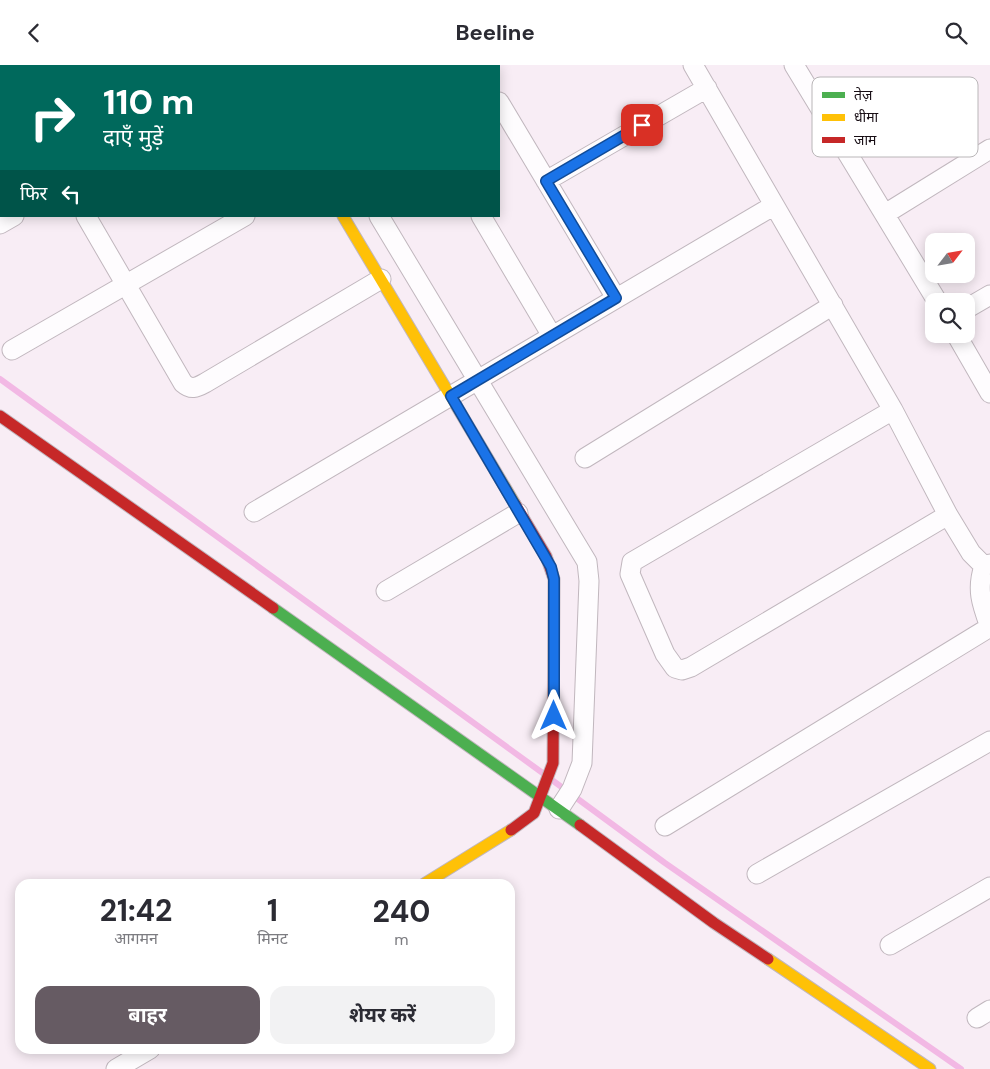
<!DOCTYPE html>
<html lang="hi">
<meta charset="utf-8">
<style>
body{margin:0;font-family:"DM Sans","Noto Sans Devanagari",sans-serif;background:#f2f2f3;color:#2b2b33;height:100vh;display:flex;flex-direction:column;font-size:19px;white-space:nowrap}
*{box-sizing:border-box;margin:0}
p{font-size:16px;color:#7c7c81}
.icon{flex:none;width:28px;height:28px;fill:none;stroke:currentColor;stroke-width:2;stroke-linecap:round;stroke-linejoin:round}
.map{position:relative;flex:1;overflow:hidden}
.side{position:absolute;left:15px;top:814px;width:500px;height:175px;display:flex;flex-direction:column;background:#fff;border-radius:15px;box-shadow:0 2px 12px #0003}
.side>*{flex:none}
.guide{position:absolute;left:0px;top:0px;width:500px;height:152px;box-shadow:0 2px 12px #0003;background:#00695c;color:#fff;overflow:hidden}
.needle{width:32px;rotate:59deg}
.buttons{position:absolute;left:925px;top:168px;display:grid;gap:10px}
.buttons a{display:grid;place-items:center;width:50px;height:50px;border-radius:10px;background:#fff;box-shadow:0 2px 12px #0003;font-size:25px}
.pin{position:absolute;display:grid;place-items:center;width:42px;height:42px;color:#fff;margin:-21px;border-radius:10px;box-shadow:0 2px 8px #0006}
.me{position:absolute;width:55px;margin:-28px;rotate:0deg;stroke-linejoin:round;filter:drop-shadow(0 0 4px #0008)}
.turn{display:flex;align-items:center;gap:18px;height:105px;padding:0 20px;font-size:22px}
.turn .icon{width:65px;height:65px;stroke-width:2.5}
.turn b{display:block;font-size:35px;line-height:42px}
.then{display:flex;align-items:center;height:48px;padding:0 20px;background:#0003;gap:10px;font-size:19px}
.eta{display:flex;justify-content:space-evenly;align-items:center;height:85px;text-align:center}
.eta b{font-size:30px;font-weight:700;line-height:35px}
.cta{display:flex;gap:10px;margin-top:auto;padding:10px 20px}
.cta a{flex:1;height:58px;border-radius:15px;background:#665b63;color:#fff;font-size:20px;font-weight:700;line-height:58px;text-align:center}
.cta a+a{background:#f2f2f3;color:#2b2b33}
header{display:flex;justify-content:space-between;align-items:center;height:65px;padding:0 20px;background:#fff;font-size:22px;font-weight:700}
.map>svg:first-child{display:block}
</style>
<header><svg class="icon" aria-label="back" viewBox="0 0 24 24"><path d="M15 5l-7 7 7 7"/></svg>Beeline<svg class="icon" aria-label="search" viewBox="0 0 24 24"><circle cx="10" cy="10" r="6"/><path d="M15 15l6 6"/></svg></header>
<div class="map">
<svg width="990" height="1004" viewBox="0 0 990 1004">
<rect width="100%" height="100%" fill="#f8edf5"/>
<g fill="none" stroke-linecap="round" stroke-linejoin="round">
<!-- stream -->
<path stroke="#f2b8e4" stroke-width="6" d="M 0,314 L 544,709
M 552,715 L 665,798 L 961,1004"/>
<!-- street casing -->
<g stroke="#c1b7be" stroke-width="21">
<path id="street" d="M 256,0 L 257,1
M 290,0 L 291,1
M 391,0 L 392,1
M 476,0 L 477,1
M 693,0 L 893,345 L 948,450 L 971,488 L 984,501
M 794,0 L 937,236
M 45,1 L 47,0
M 0,7 L 1,9
M 0,27 L 1,27
M 499,37 L 616,233
M 546,116 L 707,23
M 885,149 L 990,84
M 86,151 L 183,318 C 191,325 196,323 205,318 L 381,214
M 379,151 L 587,497 L 589,516 L 582,698 L 572,724 L 559,744
M 481,151 L 552,271
M 0,159 L 14,151
M 966,244 L 990,230
M 956,269 L 990,328
M 12,285 L 245,151
M 893,345 L 632,497 L 630,509 L 665,589 L 675,603 L 682,605 L 691,602 L 948,450
M 585,393 L 833,240
M 254,447 L 773,141
M 990,499 L 984,501 C 976,525 982,540 990,562
M 386,526 L 518,448
M 665,761 L 990,562
M 757,809 L 990,676
M 890,880 L 990,822
M 977,953 L 990,945
M 116,1004 L 150,984"/>
</g>
<!-- fast casing -->
<g stroke="#c1b7be" stroke-width="13">
<path id="fast" d="M 273,543 L 580,760"/>
</g>
<!-- slow casing -->
<g stroke="#c1b7be" stroke-width="13">
<path id="slow" d="M 343,151 L 515,439
M 424,819 L 511,765
M 768,894 L 930,1004"/>
</g>
<!-- jam casing -->
<g stroke="#c1b7be" stroke-width="13">
<path id="jam" d="M 0,351 L 273,543
M 580,760 L 714,858 L 768,894
M 511,765 L 534,748 L 553,698 L 554,514 L 546,491 L 515,439"/>
</g>
<!-- street -->
<use href="#street" stroke="#fefcfe" stroke-width="19"/>
<!-- fast -->
<use href="#fast" stroke="#4caf50" stroke-width="11"/>
<!-- slow -->
<use href="#slow" stroke="#ffc107" stroke-width="11"/>
<!-- jam -->
<use href="#jam" stroke="#c62828" stroke-width="11"/>
</g>
<g fill="none" stroke-linecap="round" stroke-linejoin="round">
<!-- route casing -->
<g stroke="#114b97" stroke-width="12">
<path id="route" d="M 554,651 L 554,514 L 551,502 L 451,331 L 616,233 L 546,116 L 642,60"/>
</g>
<!-- route -->
<use href="#route" stroke="#1a73e8" stroke-width="9"/>
</g>
<!-- legend -->
<rect x="812" y="12" width="166" height="80" rx="8" fill="#fff" stroke="#b9b6b8" stroke-width="1"/>
<rect x="822" y="27" width="23" height="6" fill="#4caf50"/>
<rect x="822" y="49" width="23" height="7" fill="#ffc107"/>
<rect x="822" y="72" width="23" height="6" fill="#c62828"/>
<g font-size="14" fill="#170d14">
<text x="854" y="35">तेज़</text>
<text x="854" y="57">धीमा</text>
<text x="854" y="80">जाम</text>
</g>
</svg>
<div class="buttons">
<a><svg class="needle" viewBox="-14 -14 28 28"><path d="M0-13l5 13h-10z" fill="#e53935"/><path d="M0 13l5-13h-10z" fill="#7c7c81"/></svg></a>
<a><svg class="icon" aria-label="search" viewBox="0 0 24 24"><circle cx="10" cy="10" r="6"/><path d="M15 15l6 6"/></svg></a>
</div>
<div class="pin" style="left:642px;top:60px;background:#d93025"><svg class="icon" aria-label="arrive" viewBox="0 0 24 24"><path d="M6 21V4h12l-3 4 3 4H6"/></svg></div>
<svg class="me" style="left:554px;top:651px" viewBox="-20 -20 40 40"><path d="M0-17L14 15 0 8-14 15z" fill="#1a73e8" stroke="#fff" stroke-width="4"/></svg>
<div class="guide">
<div class="turn"><svg class="icon" aria-label="right" viewBox="0 0 24 24"><path d="M7 20v-9h11M14 6l5 5-5 5"/></svg><div><b>110 m</b>दाएँ मुड़ें</div></div>
<div class="then">फिर<svg class="icon" aria-label="left" viewBox="0 0 24 24"><path d="M17 20v-9H6M10 6l-5 5 5 5"/></svg></div>
</div>
<section class="side">
<div class="eta">
<div><b>21:42</b><p>आगमन</p></div>
<div><b>1</b><p>मिनट</p></div>
<div><b>240</b><p>m</p></div>
</div>
<div class="cta"><a>बाहर</a><a>शेयर करें</a></div>
</section>
</div>
